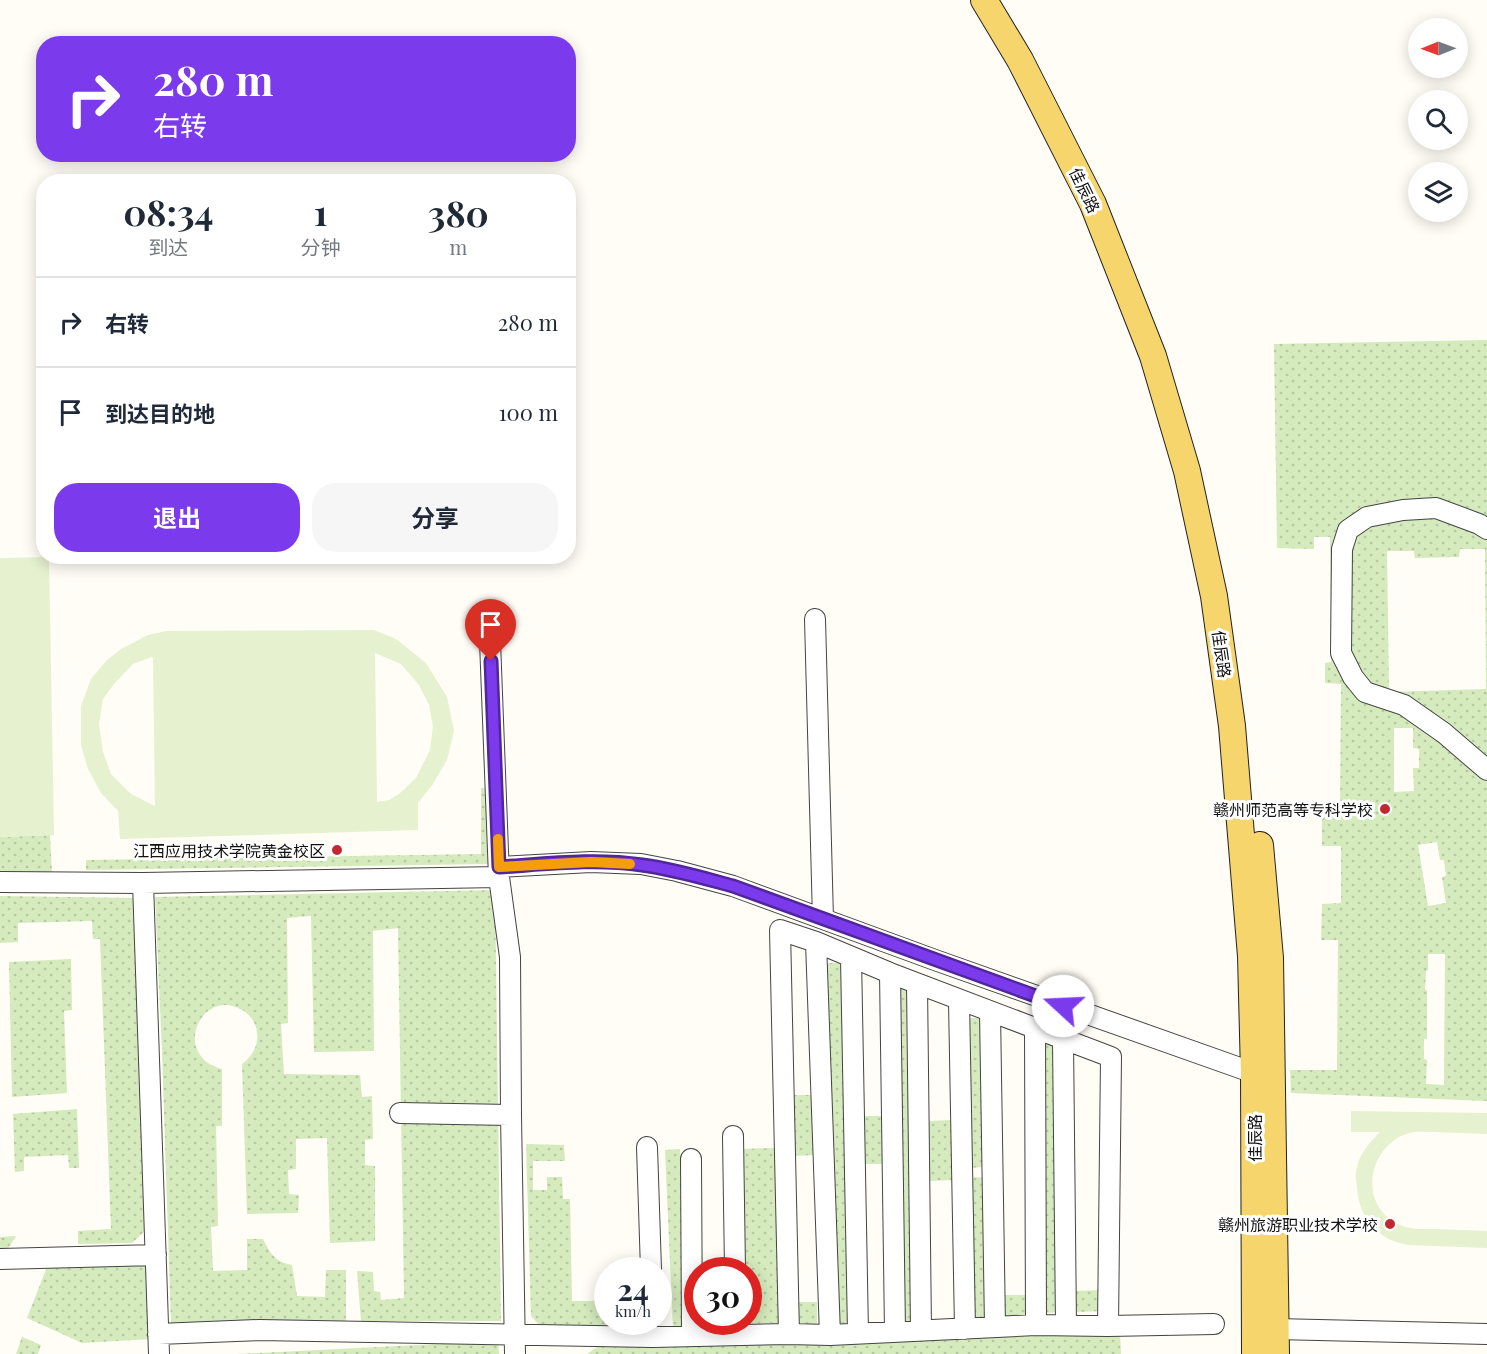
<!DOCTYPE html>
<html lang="zh">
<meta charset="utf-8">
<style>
body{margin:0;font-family:"Playfair Display","Noto Sans SC",serif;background:#f6f6f7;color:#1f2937;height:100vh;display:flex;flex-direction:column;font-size:22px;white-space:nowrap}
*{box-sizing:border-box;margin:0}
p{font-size:20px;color:#747a83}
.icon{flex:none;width:33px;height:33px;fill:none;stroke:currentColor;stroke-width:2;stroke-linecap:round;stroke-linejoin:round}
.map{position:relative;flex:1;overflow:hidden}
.panel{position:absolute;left:36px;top:174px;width:540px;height:390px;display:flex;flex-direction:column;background:#fff;border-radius:24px;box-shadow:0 3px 15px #0003}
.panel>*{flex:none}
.banner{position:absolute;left:36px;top:36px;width:540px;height:126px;border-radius:24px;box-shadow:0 3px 15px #0003;background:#7c3aed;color:#fff;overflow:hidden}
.needle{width:39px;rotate:269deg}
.tools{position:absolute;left:1408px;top:18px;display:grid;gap:12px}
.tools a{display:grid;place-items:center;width:60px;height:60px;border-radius:50%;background:#fff;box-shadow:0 3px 15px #0003;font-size:30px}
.speed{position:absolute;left:594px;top:1257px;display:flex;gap:12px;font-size:30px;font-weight:700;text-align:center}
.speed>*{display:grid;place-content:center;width:78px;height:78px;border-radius:50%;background:#fff;box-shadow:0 3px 15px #0003;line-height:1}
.speed small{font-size:15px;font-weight:400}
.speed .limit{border:9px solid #d22;background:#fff;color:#111}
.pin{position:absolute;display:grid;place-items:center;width:51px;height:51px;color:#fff;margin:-62px -26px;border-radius:50% 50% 50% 0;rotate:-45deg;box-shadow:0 0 6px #0007}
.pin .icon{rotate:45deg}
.me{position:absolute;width:66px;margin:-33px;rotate:290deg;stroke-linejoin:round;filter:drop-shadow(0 0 4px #0008)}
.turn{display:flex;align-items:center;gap:21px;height:126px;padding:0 18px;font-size:27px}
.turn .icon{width:78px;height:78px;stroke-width:2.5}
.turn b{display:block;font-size:42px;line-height:51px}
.eta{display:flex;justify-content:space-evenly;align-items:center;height:102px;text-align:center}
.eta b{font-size:36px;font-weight:700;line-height:42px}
.primary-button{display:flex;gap:12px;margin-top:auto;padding:12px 18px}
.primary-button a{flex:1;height:69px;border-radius:24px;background:#7c3aed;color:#fff;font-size:24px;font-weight:700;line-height:69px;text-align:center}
.primary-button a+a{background:#f6f6f7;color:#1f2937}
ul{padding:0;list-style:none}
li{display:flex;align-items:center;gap:18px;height:90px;padding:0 18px;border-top:2px solid #e0e1e3}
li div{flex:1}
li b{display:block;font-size:22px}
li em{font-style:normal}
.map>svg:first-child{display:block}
</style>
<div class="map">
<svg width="1487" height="1354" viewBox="0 0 1487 1354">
<defs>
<pattern id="green-dots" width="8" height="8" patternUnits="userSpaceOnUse" patternTransform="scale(1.5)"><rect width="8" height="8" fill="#d5eabd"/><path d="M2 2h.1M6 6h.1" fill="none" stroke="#b6c8a1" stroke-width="1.8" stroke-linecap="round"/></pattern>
</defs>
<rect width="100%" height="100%" fill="#fffdf5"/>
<!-- green -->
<path fill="url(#green-dots)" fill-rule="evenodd" d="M 1487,340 L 1487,1101 L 1291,1093 L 1290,1070 L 1337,1070 L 1338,940 L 1321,940 L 1322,904 L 1341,903 L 1341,846 L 1322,846 L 1322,814 L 1340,814 L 1341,684 L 1325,683 L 1325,663 L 1331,662 L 1330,537 L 1314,537 L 1314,549 L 1277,548 L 1274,344 ZM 1460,549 L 1485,549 L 1486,689 L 1389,692 L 1387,551 L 1414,551 L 1415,558 L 1459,557 ZM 1394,728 L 1413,728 L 1413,748 L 1419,749 L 1419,768 L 1413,768 L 1414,791 L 1394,792 ZM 1437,842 L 1440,860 L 1444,860 L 1446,876 L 1442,877 L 1446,903 L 1428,906 L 1418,845 ZM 1428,954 L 1445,954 L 1444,1085 L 1426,1084 L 1427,1060 L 1424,1059 L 1424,1039 L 1427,1039 L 1427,990 L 1425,990 L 1426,971 L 1428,970 Z
M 481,788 L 488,788 L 490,864 L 86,870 L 86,860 L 481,854 Z
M 50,835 L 52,873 L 0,873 L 0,837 Z
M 495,890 L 501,1321 L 361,1321 L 357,1271 L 373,1272 L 374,1291 L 380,1292 L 381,1300 L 404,1298 L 398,928 L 373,931 L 374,1051 L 314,1052 L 311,916 L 287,918 L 288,1023 L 281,1024 L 284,1074 L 360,1075 L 362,1097 L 372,1096 L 373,1139 L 365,1140 L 365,1165 L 375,1166 L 375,1241 L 330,1243 L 327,1138 L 296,1139 L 296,1169 L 288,1170 L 289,1194 L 299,1195 L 298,1213 L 247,1214 L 242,1064 C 252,1057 259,1045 257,1032 C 256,1023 250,1014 242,1010 C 202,986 170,1055 222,1069 L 222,1126 L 216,1126 L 218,1226 L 211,1227 L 213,1271 L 247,1270 L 247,1239 L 263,1239 C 270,1253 275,1262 292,1265 L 297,1296 L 325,1297 L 326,1270 L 346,1270 L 346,1321 L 171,1324 L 162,1051 L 155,897 Z
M 0,896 L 135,898 L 146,1230 L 132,1243 L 78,1244 L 78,1231 L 111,1229 L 100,939 L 93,939 L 92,921 L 18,923 L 18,942 L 0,943 Z
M 71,959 L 72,1010 L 64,1011 L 67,1093 L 12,1097 L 9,962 Z
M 826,963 L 842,963 L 850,1323 L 835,1324 Z
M 900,988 L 911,988 L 914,1322 L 903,1322 Z
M 970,1018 L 984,1018 L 983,1167 L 970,1168 Z
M 1046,1038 L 1058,1043 L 1061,1312 L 1045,1313 Z
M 790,1095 L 813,1095 L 815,1155 L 792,1156 Z
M 77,1109 L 79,1168 L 69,1168 L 68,1155 L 24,1157 L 24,1171 L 15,1172 L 13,1114 Z
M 862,1116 L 884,1116 L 886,1164 L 863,1164 Z
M 952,1120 L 954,1180 L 930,1181 L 929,1121 Z
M 526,1144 L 564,1145 L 565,1161 L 533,1161 L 533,1190 L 547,1190 L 547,1177 L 562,1177 L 563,1199 L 570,1199 L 572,1301 L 607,1301 L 608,1322 L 645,1322 L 644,1330 L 544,1330 L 531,1316 Z
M 776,1148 L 780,1323 L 742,1324 L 741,1322 L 748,1322 L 748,1270 L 740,1270 L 738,1149 Z
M 680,1149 L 688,1328 L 673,1329 L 665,1150 Z
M 985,1177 L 991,1317 L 973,1318 L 968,1178 Z
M 16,1236 L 7,1250 L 0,1251 L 0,1237 Z
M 147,1264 L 151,1339 L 82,1343 L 27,1318 L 47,1267 Z
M 1102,1290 L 1103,1311 L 1076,1312 L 1076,1291 Z
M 1004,1295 L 1028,1295 L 1028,1317 L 1003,1317 Z
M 794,1302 L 817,1302 L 817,1326 L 794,1326 Z
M 1120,1334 L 1121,1354 L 587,1354 L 599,1346 Z
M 22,1337 L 41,1345 L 38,1354 L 16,1354 Z
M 498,1341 L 499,1354 L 237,1354 Z"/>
<!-- pitch -->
<path fill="#e6f1cf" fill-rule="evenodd" d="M 49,557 L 54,835 L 0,837 L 0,558 Z
M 374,630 L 396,639 L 426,663 L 447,697 L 454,731 L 447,760 L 433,784 L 418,803 L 418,830 L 120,839 L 118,811 L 101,793 L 88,769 L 81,745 L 81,706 L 91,679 L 107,660 L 121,649 L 148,635 L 166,631 ZM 375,653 L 401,664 L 419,685 L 429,705 L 433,726 L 430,750 L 416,778 L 399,794 L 389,800 L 377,802 ZM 152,657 L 153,658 L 155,806 L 131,794 L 111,774 L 103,752 L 99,724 L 103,699 L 114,684 L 133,664 Z
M 1351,1111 L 1487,1113 L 1487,1134 C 1469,1133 1450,1133 1432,1132 C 1424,1132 1416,1131 1409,1133 C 1367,1146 1357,1206 1400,1225 C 1411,1230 1424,1229 1436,1229 C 1453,1230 1470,1230 1487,1231 L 1487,1248 L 1409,1245 C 1378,1241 1358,1217 1357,1186 C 1356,1180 1355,1173 1357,1167 C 1360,1153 1370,1142 1380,1132 L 1351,1132 Z"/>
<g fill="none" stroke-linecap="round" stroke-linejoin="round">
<!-- minor casing -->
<g stroke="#444" stroke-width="22">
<path id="minor" d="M 1487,529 L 1479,524 L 1436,508 L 1403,510 L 1367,517 L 1348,530 L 1342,549 L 1341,653 L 1353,677 L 1365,692 L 1404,705 L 1444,733 L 1487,770
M 489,615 L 499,877 L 510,957 L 511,1115 L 515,1354
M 815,619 L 823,919
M 499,867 L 591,862 L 641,864 L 677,871 L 733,886 L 935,960 L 1254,1073
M 0,882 L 143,883 L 499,877
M 143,883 L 159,1354
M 816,942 L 830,1335
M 851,957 L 858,1333
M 890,973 L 895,1331
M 917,984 L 921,1330
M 959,1001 L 965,1329
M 990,1012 L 995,1327
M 1035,1028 L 1036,1325
M 1063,1039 L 1066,1325
M 400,1113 L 511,1115
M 733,1136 L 735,1270
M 647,1147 L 651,1270
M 691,1159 L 692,1335
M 0,1259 L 156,1255
M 1276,1329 L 1487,1334
M 158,1334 L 259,1330 L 653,1337 L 789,1334 L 830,1335 L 1036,1325 L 1108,1326 L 1214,1324
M 789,1334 L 780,930 L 816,942 L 890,973 L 1111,1057 L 1108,1326"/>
</g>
<!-- major casing -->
<g stroke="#222" stroke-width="28">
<path id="major" d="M 984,0 L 1020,60 L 1093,204 L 1153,356 L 1187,471 L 1214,596 L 1232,726 L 1251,956 L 1254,1073 L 1255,1354
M 1260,845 L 1270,958 L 1276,1354"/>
</g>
<!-- minor -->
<use href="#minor" stroke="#fff" stroke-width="20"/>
<!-- major -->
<use href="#major" stroke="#f7d56d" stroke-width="26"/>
</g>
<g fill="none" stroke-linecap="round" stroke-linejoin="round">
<!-- route casing -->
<g stroke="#51269a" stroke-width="15">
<path id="route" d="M 491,661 L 499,867 C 546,864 595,858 642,865 C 673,869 703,878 733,886 L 1063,1006"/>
</g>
<!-- route -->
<use href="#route" stroke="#7c3aed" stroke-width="10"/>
<!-- slow -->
<path stroke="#f59e0b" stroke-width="10" d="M 498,839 L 499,867 L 591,862 L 630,864"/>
</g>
<!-- markers -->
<g fill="#c12830" stroke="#fff" stroke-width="2">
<circle cx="1385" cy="809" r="6"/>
<circle cx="337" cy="850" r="6"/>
<circle cx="1390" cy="1224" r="6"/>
</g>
<g text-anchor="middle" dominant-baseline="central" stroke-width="6" stroke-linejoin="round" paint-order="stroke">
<!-- street labels -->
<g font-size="16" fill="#111" stroke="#fff">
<text transform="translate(1085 190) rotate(64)">佳辰路</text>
<text transform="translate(1222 654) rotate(82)">佳辰路</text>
<text transform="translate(1254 1138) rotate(-90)">佳辰路</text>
</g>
<!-- poi labels -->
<g font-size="16" fill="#111" stroke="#fff" text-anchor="end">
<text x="1373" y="809">赣州师范高等专科学校</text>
<text x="325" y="850">江西应用技术学院黄金校区</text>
<text x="1378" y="1224">赣州旅游职业技术学校</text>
</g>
</g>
</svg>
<div class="tools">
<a><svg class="needle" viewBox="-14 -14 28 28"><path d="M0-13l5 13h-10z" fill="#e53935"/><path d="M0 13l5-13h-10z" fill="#747a83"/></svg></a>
<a><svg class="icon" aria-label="search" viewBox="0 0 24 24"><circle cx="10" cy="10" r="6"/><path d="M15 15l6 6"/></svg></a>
<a><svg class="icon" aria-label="layers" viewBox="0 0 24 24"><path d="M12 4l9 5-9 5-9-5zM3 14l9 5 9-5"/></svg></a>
</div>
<div class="speed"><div>24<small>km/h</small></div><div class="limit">30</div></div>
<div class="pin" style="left:491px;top:661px;background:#d93025"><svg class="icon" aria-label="arrive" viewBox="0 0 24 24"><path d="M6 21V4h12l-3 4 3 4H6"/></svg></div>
<svg class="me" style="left:1063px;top:1006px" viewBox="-20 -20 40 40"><circle r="19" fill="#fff"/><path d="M0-13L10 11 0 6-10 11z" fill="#7c3aed"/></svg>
<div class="banner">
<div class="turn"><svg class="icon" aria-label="right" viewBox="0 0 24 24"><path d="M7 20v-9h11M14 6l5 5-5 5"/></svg><div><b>280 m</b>右转</div></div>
</div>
<section class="panel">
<div class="eta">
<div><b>08:34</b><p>到达</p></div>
<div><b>1</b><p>分钟</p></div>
<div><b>380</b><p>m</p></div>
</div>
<ul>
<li><svg class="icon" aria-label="right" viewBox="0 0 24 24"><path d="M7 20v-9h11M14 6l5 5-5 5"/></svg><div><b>右转</b></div><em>280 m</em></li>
<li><svg class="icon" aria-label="arrive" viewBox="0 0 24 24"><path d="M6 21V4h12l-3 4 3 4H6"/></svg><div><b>到达目的地</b></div><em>100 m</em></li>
</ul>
<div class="primary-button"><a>退出</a><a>分享</a></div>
</section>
</div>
